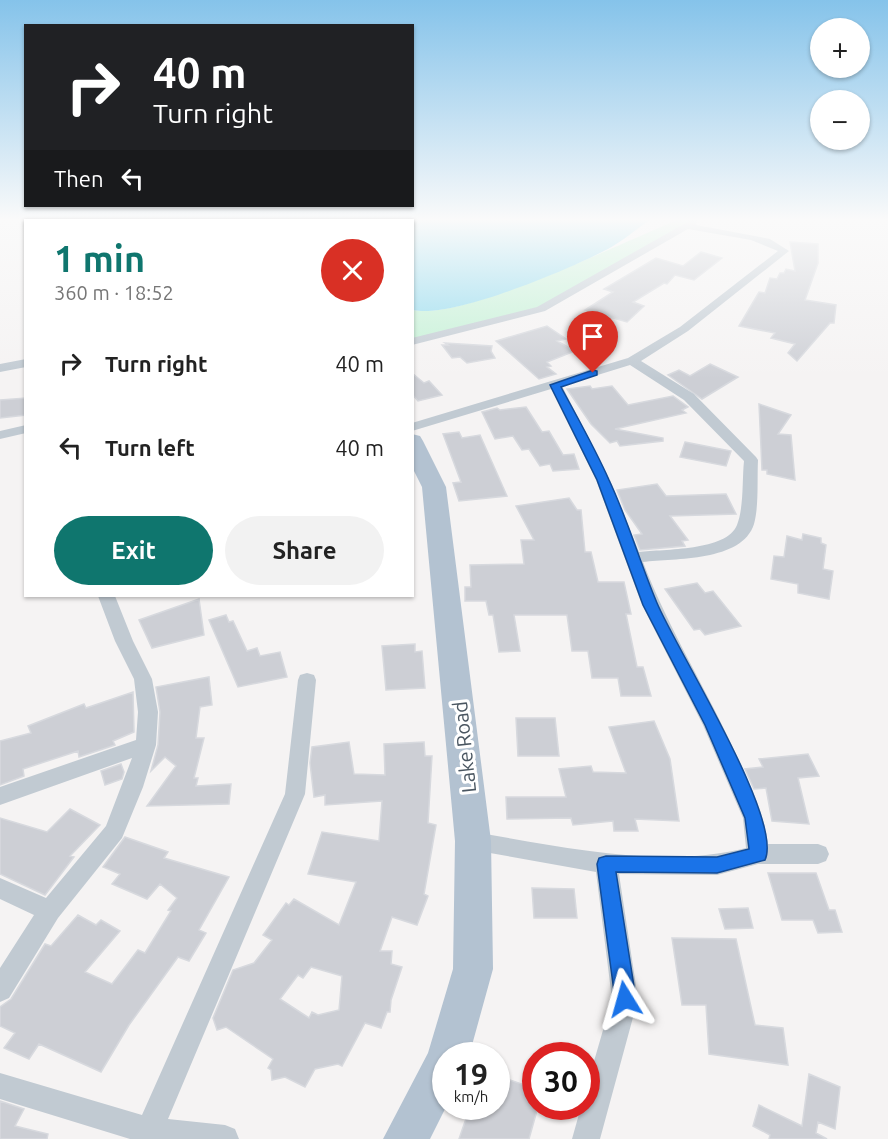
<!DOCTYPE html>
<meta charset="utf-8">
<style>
body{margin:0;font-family:Ubuntu,sans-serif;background:#f2f2f2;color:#222;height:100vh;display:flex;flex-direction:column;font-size:22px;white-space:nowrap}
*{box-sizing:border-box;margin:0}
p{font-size:20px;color:#767676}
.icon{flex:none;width:33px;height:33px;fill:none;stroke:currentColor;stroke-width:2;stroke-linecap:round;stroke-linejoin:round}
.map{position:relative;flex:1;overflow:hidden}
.drawer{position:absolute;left:24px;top:219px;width:390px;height:378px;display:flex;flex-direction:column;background:#fff;border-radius:0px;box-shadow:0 2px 4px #0004}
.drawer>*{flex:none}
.top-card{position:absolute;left:24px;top:24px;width:390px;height:183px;border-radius:0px;box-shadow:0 2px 4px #0004;background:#202124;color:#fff;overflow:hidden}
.controls{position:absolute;left:810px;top:18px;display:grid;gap:12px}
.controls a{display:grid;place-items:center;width:60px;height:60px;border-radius:50%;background:#fff;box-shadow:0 2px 4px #0004;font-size:30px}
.speed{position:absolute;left:432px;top:1042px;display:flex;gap:12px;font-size:30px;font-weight:700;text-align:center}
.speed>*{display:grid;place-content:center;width:78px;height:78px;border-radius:50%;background:#fff;box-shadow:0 2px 4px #0004;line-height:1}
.speed small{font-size:15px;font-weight:400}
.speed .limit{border:9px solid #d22;background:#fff;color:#111}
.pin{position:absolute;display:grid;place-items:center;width:51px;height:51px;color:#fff;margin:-62px -26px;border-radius:50% 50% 50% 0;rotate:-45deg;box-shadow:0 0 6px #0007}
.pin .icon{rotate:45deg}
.me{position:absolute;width:66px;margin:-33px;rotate:352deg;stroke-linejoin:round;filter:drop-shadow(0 0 4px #0008)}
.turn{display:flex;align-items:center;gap:21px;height:126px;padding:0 30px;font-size:27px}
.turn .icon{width:78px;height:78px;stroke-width:2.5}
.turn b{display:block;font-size:42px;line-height:51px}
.then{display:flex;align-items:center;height:57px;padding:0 30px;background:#0003;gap:12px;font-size:22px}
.round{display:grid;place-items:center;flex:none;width:63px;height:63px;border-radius:32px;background:#f2f2f2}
.head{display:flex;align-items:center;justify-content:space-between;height:102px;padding:0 30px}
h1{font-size:36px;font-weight:600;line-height:45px;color:#0f766e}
.primary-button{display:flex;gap:12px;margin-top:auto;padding:12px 30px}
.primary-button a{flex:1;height:69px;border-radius:36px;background:#0f766e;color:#fff;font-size:24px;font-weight:600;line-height:69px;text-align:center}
.primary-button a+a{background:#f2f2f2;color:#222}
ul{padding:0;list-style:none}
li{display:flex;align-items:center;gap:18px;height:84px;padding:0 30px}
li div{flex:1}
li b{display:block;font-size:22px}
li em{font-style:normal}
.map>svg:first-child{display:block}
</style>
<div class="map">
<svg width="888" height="1139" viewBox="0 0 888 1139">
<rect width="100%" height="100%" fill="#f5f3f3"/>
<!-- green -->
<path fill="#c3f1d5" d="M 677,220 L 697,220 L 541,309 L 413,342 L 413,310 C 461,321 624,242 677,220 Z"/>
<!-- water -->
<path fill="#90daee" d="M 328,220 L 650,220 C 636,229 623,241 608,249 C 570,269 452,319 413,310 L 412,220 Z"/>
<!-- building -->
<path fill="#cdcfd5" stroke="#d7d9de" stroke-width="1.5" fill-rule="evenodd" d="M 790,242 L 818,244 L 818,263 L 805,300 L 836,305 L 834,323 L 830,323 L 797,361 L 788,353 L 795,344 L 771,338 L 775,333 L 739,326 L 759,292 L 765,293 L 770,278 L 777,279 L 780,273 L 784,273 L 786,269 L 795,271 Z
M 701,252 L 722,258 L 694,280 L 675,275 L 667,284 L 664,283 L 633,302 L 644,306 L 627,322 L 585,310 L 613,292 L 604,289 L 656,258 L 683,266 Z
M 547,326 L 566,339 L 557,341 L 575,351 L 547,362 L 551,366 L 547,367 L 556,374 L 539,379 L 496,341 Z
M 445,343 L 492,346 L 491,351 L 495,358 L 467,363 L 460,357 L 452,358 L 442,345 L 448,345 Z
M 710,364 L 738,377 L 702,399 L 668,375 L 679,370 L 690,376 Z
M 412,373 L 424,383 L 429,381 L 442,395 L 418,401 L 412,394 Z
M 590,386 L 592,389 L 612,386 L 628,405 L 673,396 L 688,407 L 682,410 L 686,413 L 615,429 L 663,438 L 663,441 L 620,446 L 617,441 L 610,443 L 591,424 L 567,389 Z
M 26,398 L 26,415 L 0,418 L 0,400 Z
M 759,404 L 791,415 L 778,434 L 791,435 L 795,480 L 767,474 L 767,470 L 762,470 Z
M 526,407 L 542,432 L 549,431 L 563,455 L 574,454 L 579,469 L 553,471 L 550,464 L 540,466 L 529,449 L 522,450 L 513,436 L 495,439 L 482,412 L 497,408 L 500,410 Z
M 459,432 L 462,438 L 480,435 L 507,496 L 459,501 L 453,483 L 461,482 L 443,434 Z
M 685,442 L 731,451 L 726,466 L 680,457 Z
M 657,484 L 666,496 L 726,494 L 736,514 L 670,516 L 688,540 L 682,541 L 685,546 L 640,550 L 634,535 L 642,534 L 625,510 L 617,490 Z
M 569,498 L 577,510 L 581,510 L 585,552 L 591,552 L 598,582 L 624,582 L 631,614 L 626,614 L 637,667 L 643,667 L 651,696 L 621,696 L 618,678 L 592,678 L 588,651 L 572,651 L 567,615 L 514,615 L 520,651 L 499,652 L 493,615 L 489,615 L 486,601 L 465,601 L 465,587 L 471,587 L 470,565 L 524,564 L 521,540 L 534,540 L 516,506 Z
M 803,534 L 821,538 L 821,543 L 826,545 L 823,569 L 833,571 L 829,599 L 798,593 L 798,584 L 771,579 L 774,556 L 784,557 L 787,536 L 802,540 Z
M 697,583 L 705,593 L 713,591 L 741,626 L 705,635 L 700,629 L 694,630 L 665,589 Z
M 199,599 L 204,635 L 152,648 L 139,620 Z
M 226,615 L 229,622 L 233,621 L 247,651 L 257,648 L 260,656 L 280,652 L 287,677 L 238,687 L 209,620 Z
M 415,644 L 415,652 L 422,651 L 425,688 L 386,690 L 382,646 Z
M 209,677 L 212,705 L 200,707 L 196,738 L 204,738 L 194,778 L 198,778 L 196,786 L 231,784 L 229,804 L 147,806 L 176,766 L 165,757 L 151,771 L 158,745 L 160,712 L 156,687 Z
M 133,692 L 134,732 L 113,741 L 115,745 L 79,757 L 78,751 L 23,769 L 24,776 L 0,785 L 0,741 L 31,733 L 28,726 L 84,704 L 86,708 Z
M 516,718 L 555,718 L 559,756 L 518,756 Z
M 654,721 L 670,759 L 679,821 L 635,819 L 638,831 L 614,831 L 613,821 L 573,825 L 571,818 L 507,819 L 506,797 L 566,797 L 559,769 L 591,766 L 593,772 L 626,773 L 609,727 Z
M 349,742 L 354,774 L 385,775 L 384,744 L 424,742 L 425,756 L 432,756 L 428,823 L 436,825 L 424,894 L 428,896 L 417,925 L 392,917 L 380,951 L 392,951 L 391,964 L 402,967 L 391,1000 L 390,1012 L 387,1012 L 381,1028 L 365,1023 L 342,1066 L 338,1064 L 315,1069 L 305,1087 L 285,1077 L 272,1080 L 271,1070 L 268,1068 L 273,1059 L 226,1027 L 217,1030 L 213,1018 L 233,970 L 254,963 L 272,940 L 263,935 L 286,903 L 289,905 L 294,899 L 339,925 L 356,882 L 308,874 L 322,832 L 379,841 L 382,801 L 325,805 L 325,795 L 314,797 L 310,763 L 312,747 ZM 311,967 L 342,976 L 339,1010 L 318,1015 L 312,1012 L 309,1018 L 280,999 L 298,975 L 303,978 Z
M 808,754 L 819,776 L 798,778 L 809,824 L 772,821 L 766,788 L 754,789 L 745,769 L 763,767 L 759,759 Z
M 121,764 L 124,772 L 122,779 L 105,785 L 101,771 Z
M 70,809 L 100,825 L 70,856 L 74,857 L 45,895 L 0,874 L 0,818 L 47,832 Z
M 125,837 L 168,852 L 164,858 L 229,877 L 199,930 L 206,933 L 189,961 L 178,957 L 129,1025 L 101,1072 L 39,1044 L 29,1059 L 4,1048 L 15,1033 L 0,1026 L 0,1007 L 11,999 L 45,944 L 51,946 L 78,915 L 96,925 L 101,920 L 120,931 L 85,972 L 112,984 L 138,950 L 145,953 L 171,911 L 168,910 L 177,898 L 160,884 L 147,899 L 112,884 L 120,874 L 103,867 Z
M 768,873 L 816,873 L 829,910 L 835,910 L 842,932 L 818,933 L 813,920 L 782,920 Z
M 532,888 L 574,889 L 577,918 L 534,918 Z
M 748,908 L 753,928 L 725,929 L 719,909 Z
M 672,938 L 736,939 L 755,1025 L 783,1028 L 788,1065 L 709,1054 L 706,1005 L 682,1005 Z
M 809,1074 L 840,1087 L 835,1129 L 818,1122 L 816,1133 L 827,1139 L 769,1139 L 770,1135 L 753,1126 L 759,1105 L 802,1126 Z
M 496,1075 L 536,1089 L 536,1107 L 538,1107 L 529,1139 L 459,1139 L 470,1107 L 496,1107 Z
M 0,1101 L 24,1109 L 15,1126 L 48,1134 L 47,1139 L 0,1139 Z"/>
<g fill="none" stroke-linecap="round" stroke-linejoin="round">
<!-- street -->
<path fill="#c1cad2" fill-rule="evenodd" d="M 691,220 L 697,220 L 696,225 L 770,239 L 789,251 L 688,331 L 641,361 L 694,394 L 756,457 L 758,460 C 757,480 759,506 754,524 C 742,562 675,558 643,562 C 669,630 708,692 738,758 C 751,788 764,812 768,844 L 818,844 L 826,847 L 829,854 L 826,861 L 818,864 L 758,864 L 717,875 L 619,874 L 638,999 L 600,1139 L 572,1139 L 581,1107 L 586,1107 L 586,1089 L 612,999 L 596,872 L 473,850 L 465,848 L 462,841 L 465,834 L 473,832 C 559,846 661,870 746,848 L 743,818 L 703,725 L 642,605 L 596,480 L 551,389 L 412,431 L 412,423 L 628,358 L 680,327 L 778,251 L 751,240 L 688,229 L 545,311 L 412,345 L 412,338 L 537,307 ZM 630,365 L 684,400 L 744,461 C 742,480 744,507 737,525 C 727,551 664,549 639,552 L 610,480 L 562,386 Z
M 26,359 L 26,367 L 0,372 L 0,364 Z
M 26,425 L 26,433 L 0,439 L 0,431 Z
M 98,596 L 115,596 L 133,641 L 152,679 L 158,712 L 156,745 L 143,787 L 122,838 L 58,918 L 9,998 L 0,1002 L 0,968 L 34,915 L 0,899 L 0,878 L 46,898 L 106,826 L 132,758 L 0,805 L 0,787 L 136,740 L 138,712 L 134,679 L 115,641 Z
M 307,673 L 314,675 L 316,680 L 305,794 L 168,1119 L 225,1125 L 235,1129 L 239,1139 L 130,1139 L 0,1099 L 0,1073 L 142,1115 L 285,794 L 298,680 L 300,675 Z"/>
<!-- primary -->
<path fill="#b3c2d1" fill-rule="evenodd" d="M 412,434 L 420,436 L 423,441 L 446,487 L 491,841 L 493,969 L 469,1056 L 446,1056 L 446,1107 L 430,1139 L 383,1139 L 428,1053 L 453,969 L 455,841 L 422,487 L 412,467 Z"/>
</g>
<!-- sky -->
<linearGradient id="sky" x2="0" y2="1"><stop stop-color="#85c3ea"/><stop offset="0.58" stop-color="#fafafa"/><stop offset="1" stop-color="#fafafa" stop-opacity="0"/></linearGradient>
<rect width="888" height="379" fill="url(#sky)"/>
<!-- route -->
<path fill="#1a73e8" stroke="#114b97" stroke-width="1.5" d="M 593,370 L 597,371 L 597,375 L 561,387 C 577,417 595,448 609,480 C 628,520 640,563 657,603 C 676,649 784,819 765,860 L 717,873 L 616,872 L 636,999 L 633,1007 L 625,1010 L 618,1007 L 615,999 L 597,864 L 599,858 L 606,856 L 717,857 L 749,849 L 745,818 L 705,725 L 643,605 L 597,480 L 550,385 Z"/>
<g text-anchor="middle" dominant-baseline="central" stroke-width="6" stroke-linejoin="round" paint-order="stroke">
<!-- near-street labels -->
<g font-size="20" fill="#4a5661" stroke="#fff">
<text transform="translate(464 747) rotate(-96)">Lake Road</text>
</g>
</g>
</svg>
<div class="controls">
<a>+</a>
<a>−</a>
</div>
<div class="speed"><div>19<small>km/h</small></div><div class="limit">30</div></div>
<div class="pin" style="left:593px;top:373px;background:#d93025"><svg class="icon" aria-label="arrive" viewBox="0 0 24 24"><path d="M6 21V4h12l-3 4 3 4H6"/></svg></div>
<svg class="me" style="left:625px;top:999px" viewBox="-20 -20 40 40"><path d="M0-17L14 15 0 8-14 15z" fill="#1a73e8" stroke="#fff" stroke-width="4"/></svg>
<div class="top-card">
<div class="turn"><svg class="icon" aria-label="right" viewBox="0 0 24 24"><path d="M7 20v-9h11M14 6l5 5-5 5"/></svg><div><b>40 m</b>Turn right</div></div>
<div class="then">Then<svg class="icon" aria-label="left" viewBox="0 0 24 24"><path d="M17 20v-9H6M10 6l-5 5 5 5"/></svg></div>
</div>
<section class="drawer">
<div class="head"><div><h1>1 min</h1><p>360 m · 18:52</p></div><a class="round" style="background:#d93025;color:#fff"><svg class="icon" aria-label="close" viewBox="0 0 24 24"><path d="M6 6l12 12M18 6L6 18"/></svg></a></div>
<ul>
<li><svg class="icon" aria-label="right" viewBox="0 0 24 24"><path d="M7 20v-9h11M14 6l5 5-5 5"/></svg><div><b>Turn right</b></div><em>40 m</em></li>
<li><svg class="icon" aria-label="left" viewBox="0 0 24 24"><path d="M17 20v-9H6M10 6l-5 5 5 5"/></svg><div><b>Turn left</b></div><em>40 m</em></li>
</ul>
<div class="primary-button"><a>Exit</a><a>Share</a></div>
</section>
</div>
